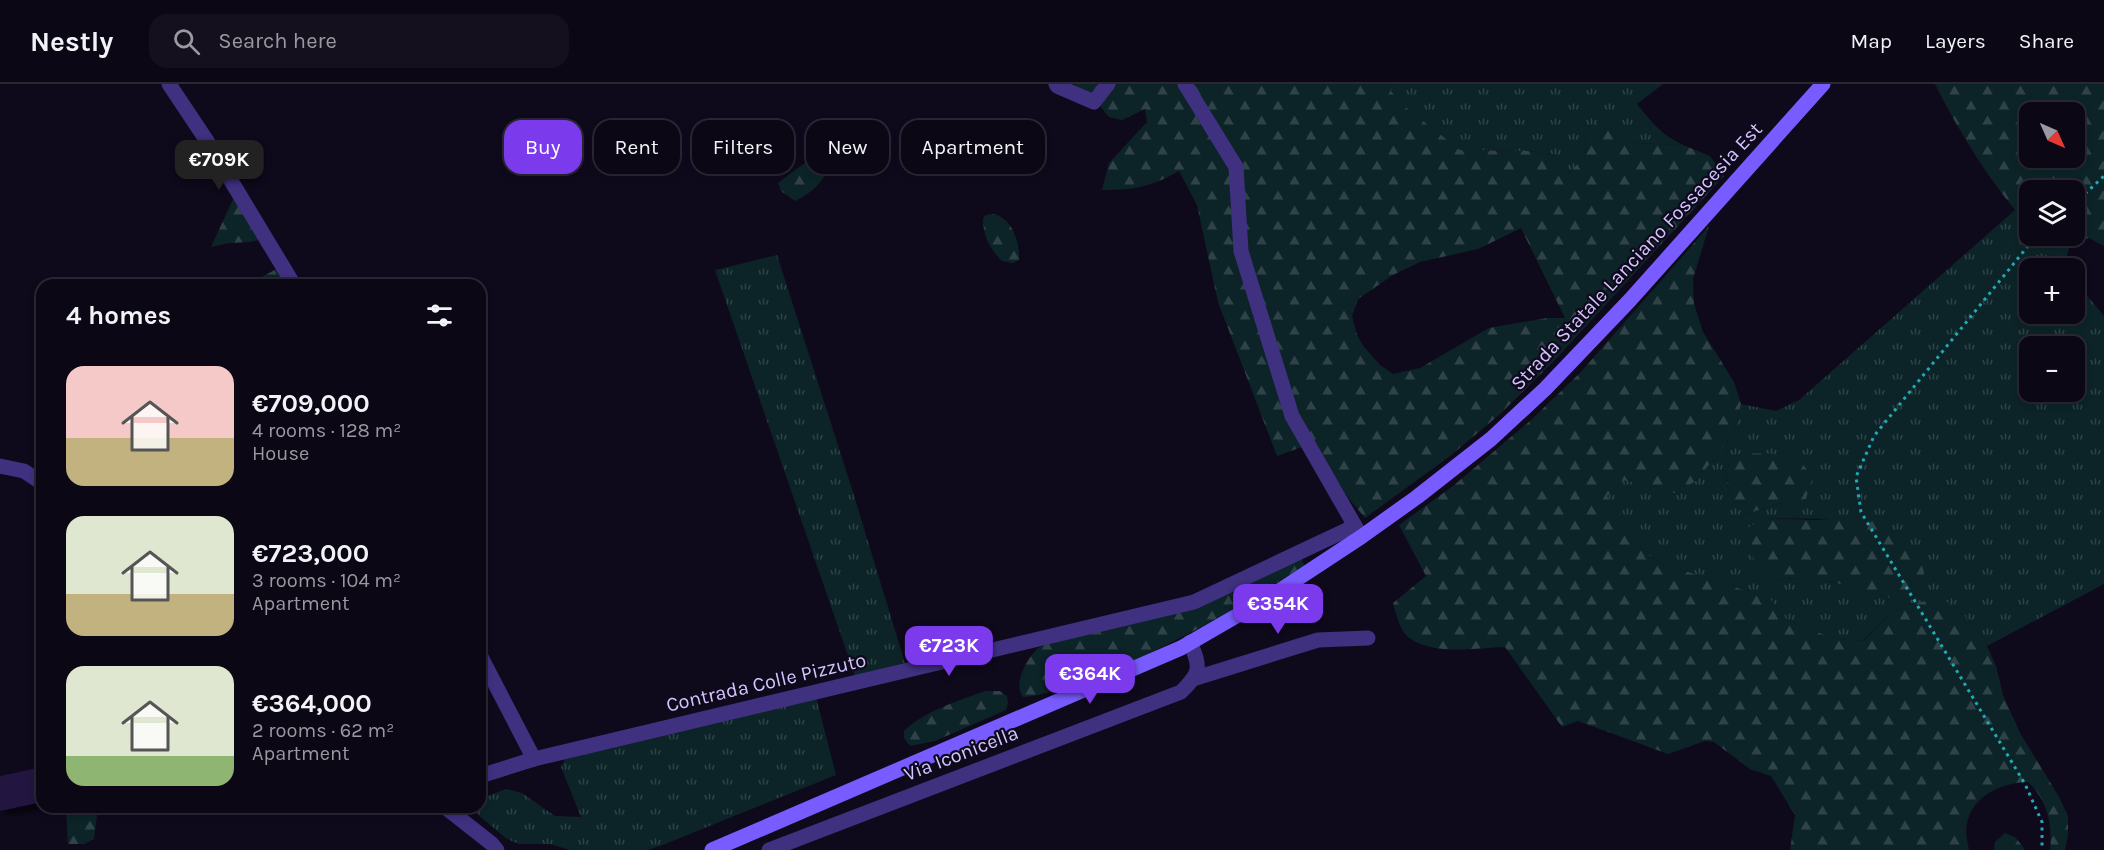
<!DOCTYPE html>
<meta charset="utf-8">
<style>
:root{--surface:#0b0715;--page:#14101e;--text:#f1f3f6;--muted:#9a99a0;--line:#2b2834;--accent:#7c3aed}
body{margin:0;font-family:Karla,sans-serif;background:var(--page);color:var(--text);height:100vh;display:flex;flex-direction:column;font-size:22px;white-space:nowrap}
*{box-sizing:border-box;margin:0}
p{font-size:20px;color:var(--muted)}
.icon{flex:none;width:33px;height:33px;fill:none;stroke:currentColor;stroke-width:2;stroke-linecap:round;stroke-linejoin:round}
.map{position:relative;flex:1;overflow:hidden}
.side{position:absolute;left:36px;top:195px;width:450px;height:534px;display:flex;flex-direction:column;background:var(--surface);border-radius:18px;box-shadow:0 3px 9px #0003,0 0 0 2px var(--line)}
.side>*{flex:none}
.top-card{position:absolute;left:504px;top:36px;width:570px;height:54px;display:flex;gap:12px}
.needle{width:39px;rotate:135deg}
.fabs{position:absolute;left:2019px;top:18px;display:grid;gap:12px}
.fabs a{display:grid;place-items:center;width:66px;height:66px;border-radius:12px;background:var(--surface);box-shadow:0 3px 9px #0003,0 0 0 2px var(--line);font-size:30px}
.price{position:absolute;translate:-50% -51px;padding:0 14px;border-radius:12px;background:var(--accent);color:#fff;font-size:20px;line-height:39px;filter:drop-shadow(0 2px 3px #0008)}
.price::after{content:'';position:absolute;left:50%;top:36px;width:18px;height:14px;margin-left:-9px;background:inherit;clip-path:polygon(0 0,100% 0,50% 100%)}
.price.on{background:#222;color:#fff}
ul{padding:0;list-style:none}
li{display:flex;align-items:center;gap:18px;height:150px;padding:0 30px}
li span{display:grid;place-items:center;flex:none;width:168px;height:120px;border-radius:18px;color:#555}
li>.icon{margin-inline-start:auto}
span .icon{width:72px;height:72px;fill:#fffc;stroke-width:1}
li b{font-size:26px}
h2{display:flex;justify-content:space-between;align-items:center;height:72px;padding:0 30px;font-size:26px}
.chip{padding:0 21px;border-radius:18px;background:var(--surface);box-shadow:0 3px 9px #0003,0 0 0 2px var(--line);font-size:21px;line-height:54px}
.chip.on{background:var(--accent);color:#fff}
header{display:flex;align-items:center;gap:36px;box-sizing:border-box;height:84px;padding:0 30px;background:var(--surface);border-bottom:2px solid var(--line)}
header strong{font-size:28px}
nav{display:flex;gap:33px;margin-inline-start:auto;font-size:21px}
.search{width:420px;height:54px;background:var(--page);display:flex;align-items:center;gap:15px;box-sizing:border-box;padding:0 21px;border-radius:18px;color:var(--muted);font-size:22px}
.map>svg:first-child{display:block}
</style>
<header>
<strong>Nestly</strong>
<div class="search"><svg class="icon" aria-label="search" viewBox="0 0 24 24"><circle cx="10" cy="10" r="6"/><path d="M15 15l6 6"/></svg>Search here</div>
<nav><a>Map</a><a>Layers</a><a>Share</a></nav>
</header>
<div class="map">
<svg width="2104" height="766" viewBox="0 0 2104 766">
<defs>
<pattern id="grass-tufts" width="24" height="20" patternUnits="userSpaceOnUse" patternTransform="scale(1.5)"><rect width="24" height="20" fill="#0c2427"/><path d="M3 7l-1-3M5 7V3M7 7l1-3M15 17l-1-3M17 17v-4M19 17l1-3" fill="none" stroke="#2e4247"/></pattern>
<pattern id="forest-firs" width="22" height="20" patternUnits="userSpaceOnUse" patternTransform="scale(1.5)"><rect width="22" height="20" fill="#0c2427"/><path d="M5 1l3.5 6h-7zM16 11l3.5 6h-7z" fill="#2e4247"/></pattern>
<filter id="shadow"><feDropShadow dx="5.5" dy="5.5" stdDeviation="3" flood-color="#0009"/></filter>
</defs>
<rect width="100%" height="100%" fill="#0f091c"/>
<!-- grass -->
<g fill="url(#grass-tufts)" fill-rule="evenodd">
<path d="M1394 0H1663L1637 20C1651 38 1662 51 1683 61L1630 59 1623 51 1586 48 1585 72 1569 89 1553 70 1528 67 1460 66 1403 21 1391 7Z"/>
<path d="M2015 126 2029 142 2030 152H2038L2051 166 2070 160 2066 176 2068 184H2030V230H2074L2075 197 2104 232V500L1987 562 1983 553 1956 522 1939 515 1907 520 1889 531 1862 557 1836 555 1788 537 1769 514 1663 480 1643 468 1634 448 1607 412 1623 396 1696 397 1734 348 1741 320 1776 327 1799 316ZM2030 262H2074V308H2030ZM1738 370 1773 371 1812 395 1806 415 1778 420 1746 430C1729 411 1728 410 1725 385ZM1765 434 1834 435 1887 442 1921 476 1891 514 1833 498 1801 494 1772 496Z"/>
<path d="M777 171 851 402 905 579 855 592 715 186Z"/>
<path d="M816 613 836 691 665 760 648 766H570L550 760H519L507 755 477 730 476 723H480V716L483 714 506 705 522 709 555 732 581 733 561 683 565 675Z"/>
</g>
<!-- forest -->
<g fill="url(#forest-firs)" fill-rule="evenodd">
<path d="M1074 0H1394L1391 7 1403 21 1460 66 1528 67 1553 70 1569 89 1585 72 1586 48 1596 39 1623 51 1630 59 1683 61 1710 72 1724 92 1553 278 1499 331 1450 372 1365 434 1350 416 1317 365 1302 363 1277 372 1218 218 1197 121 1179 87C1151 103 1134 106 1102 106L1109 79 1147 38 1145 25 1122 36 1109 33 1093 14ZM1521 144 1565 234H1547L1489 244 1420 284 1393 290 1380 281 1364 263 1357 251 1352 232 1358 215 1393 191 1420 178 1478 165Z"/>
<path d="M1935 0H2104V162L2089 154 2051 166 2038 152H2074V106H2030L2029 142C1992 101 1960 50 1935 0ZM2030 28H2074V74H2030Z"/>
<path d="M828 69C833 91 814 108 795 117L781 107 778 99C794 87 808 74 828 69Z"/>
<path d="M235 111 265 154 251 158 229 159 211 163Z"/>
<path d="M993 130C1012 133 1020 159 1019 176L1013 179 1002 177C989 164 983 152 983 134L986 131Z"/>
<path d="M1709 142 1693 195 1694 220 1703 248 1734 298 1741 320 1734 348 1720 367 1696 397 1675 409 1623 396 1607 412 1634 448 1643 468 1663 480 1769 514 1788 537 1836 555 1863 557 1889 531 1907 520 1939 515 1956 522 1983 553 1996 582 2003 611 2020 649 2058 711 2068 732V751L2065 766H2050C2053 741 2047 715 2028 698 1998 699 1968 714 1966 747 1966 753 1968 760 1969 766H1790L1795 731 1771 692 1750 685 1714 658 1705 657 1668 670 1578 637 1562 643 1505 563C1476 564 1432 572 1408 553 1400 546 1396 530 1393 519L1426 492 1399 441 1453 402 1531 336 1580 289Z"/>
<path d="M280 183 290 201H257L260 194Z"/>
<path d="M1738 370C1757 370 1790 366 1804 382 1807 385 1810 391 1812 395L1806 415 1778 420 1746 430C1729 420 1728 403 1725 385Z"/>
<path d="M1865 433 1887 442 1904 457 1921 476 1927 502 1903 513 1891 514 1833 498 1801 494 1772 496C1754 477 1747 471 1749 443L1765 434 1813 436Z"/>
<path d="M1296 474 1302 475 1304 482C1232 527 1161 570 1080 597 1061 604 1044 612 1023 613 1013 600 1026 576 1037 565 1041 562 1046 561 1050 558L1195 521Z"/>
<path d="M985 607H1000L1007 612 1008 619 1006 626 935 657 910 662 904 654V647C923 628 960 616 985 607Z"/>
<path d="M69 723H98L94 755 84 760H68L66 727Z"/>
<path d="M2005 749 2015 753 2024 764V766H1994L1995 758Z"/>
</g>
<!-- building -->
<path fill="#23143f" filter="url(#shadow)" d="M42 683V718L0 727V692Z"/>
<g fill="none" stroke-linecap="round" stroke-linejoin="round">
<!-- path -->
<g stroke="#21a9b6" stroke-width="3" stroke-dasharray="3 4.5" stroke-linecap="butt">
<path d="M2074 120 2104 92"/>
<path d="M2040 152 2028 162 1874 352 1856 393 1861 428 2025 700 2042 738V766"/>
</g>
<!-- street -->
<g stroke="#3f3080" stroke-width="15">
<path d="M169 0 207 57 294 201"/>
<path d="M1056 0 1057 2 1094 18 1108 0"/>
<path d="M1185 0 1236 83 1241 167 1292 332 1355 442"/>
<path d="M0 382 24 387 42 399"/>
<path d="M480 571 534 675"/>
<path d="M1196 594 1318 556 1368 554"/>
<path d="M480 692 534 675 1194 518 1355 442 1361 453"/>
<path d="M445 723 492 760 497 766"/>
<path d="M769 766 1181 608C1201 588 1201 584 1190 558"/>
</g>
<!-- secondary -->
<path stroke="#785cff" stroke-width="15" d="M712 766 1181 564 1276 509 1361 453 1417 413 1491 355 1545 305 1630 216 1823 0"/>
</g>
<g text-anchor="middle" stroke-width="4.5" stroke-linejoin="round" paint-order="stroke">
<!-- street labels -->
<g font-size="20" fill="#d4c5ff" stroke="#0f091c">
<text transform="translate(1636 172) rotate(-47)" y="7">Strada Statale Lanciano Fossacesia Est</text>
<text transform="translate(766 598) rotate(-13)" y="7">Contrada Colle Pizzuto</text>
<text transform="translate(961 669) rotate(-21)" y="7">Via Iconicella</text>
</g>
</g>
</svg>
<div class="fabs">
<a><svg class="needle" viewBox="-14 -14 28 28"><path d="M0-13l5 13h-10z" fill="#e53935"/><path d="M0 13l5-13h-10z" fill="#9a99a0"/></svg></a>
<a><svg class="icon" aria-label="layers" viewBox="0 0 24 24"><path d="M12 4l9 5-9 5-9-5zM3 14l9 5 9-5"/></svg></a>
<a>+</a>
<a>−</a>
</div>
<b class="price on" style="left:219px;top:107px">€709K</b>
<b class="price" style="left:1278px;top:551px">€354K</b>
<b class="price" style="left:949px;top:593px">€723K</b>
<b class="price" style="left:1090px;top:621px">€364K</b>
<div class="top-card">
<a class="chip on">Buy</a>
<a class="chip">Rent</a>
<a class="chip">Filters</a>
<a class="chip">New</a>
<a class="chip">Apartment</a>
</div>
<section class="side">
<h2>4 homes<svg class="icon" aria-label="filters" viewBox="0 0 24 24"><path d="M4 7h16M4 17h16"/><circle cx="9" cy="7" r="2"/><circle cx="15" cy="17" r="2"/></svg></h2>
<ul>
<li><span style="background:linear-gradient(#f6c9c9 60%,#c2b280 0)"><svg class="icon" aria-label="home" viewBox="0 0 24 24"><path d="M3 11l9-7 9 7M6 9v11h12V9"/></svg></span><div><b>€709,000</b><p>4 rooms · 128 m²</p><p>House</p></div></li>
<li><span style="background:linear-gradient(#dfe7d0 65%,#c2b280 0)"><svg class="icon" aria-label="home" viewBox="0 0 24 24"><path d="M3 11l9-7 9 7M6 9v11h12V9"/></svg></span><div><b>€723,000</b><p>3 rooms · 104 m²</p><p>Apartment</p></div></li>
<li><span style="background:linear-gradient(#dfe7d0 75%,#8fb573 0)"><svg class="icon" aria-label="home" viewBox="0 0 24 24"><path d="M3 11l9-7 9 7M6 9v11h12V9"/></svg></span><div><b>€364,000</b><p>2 rooms · 62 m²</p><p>Apartment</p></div></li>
</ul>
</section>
</div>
